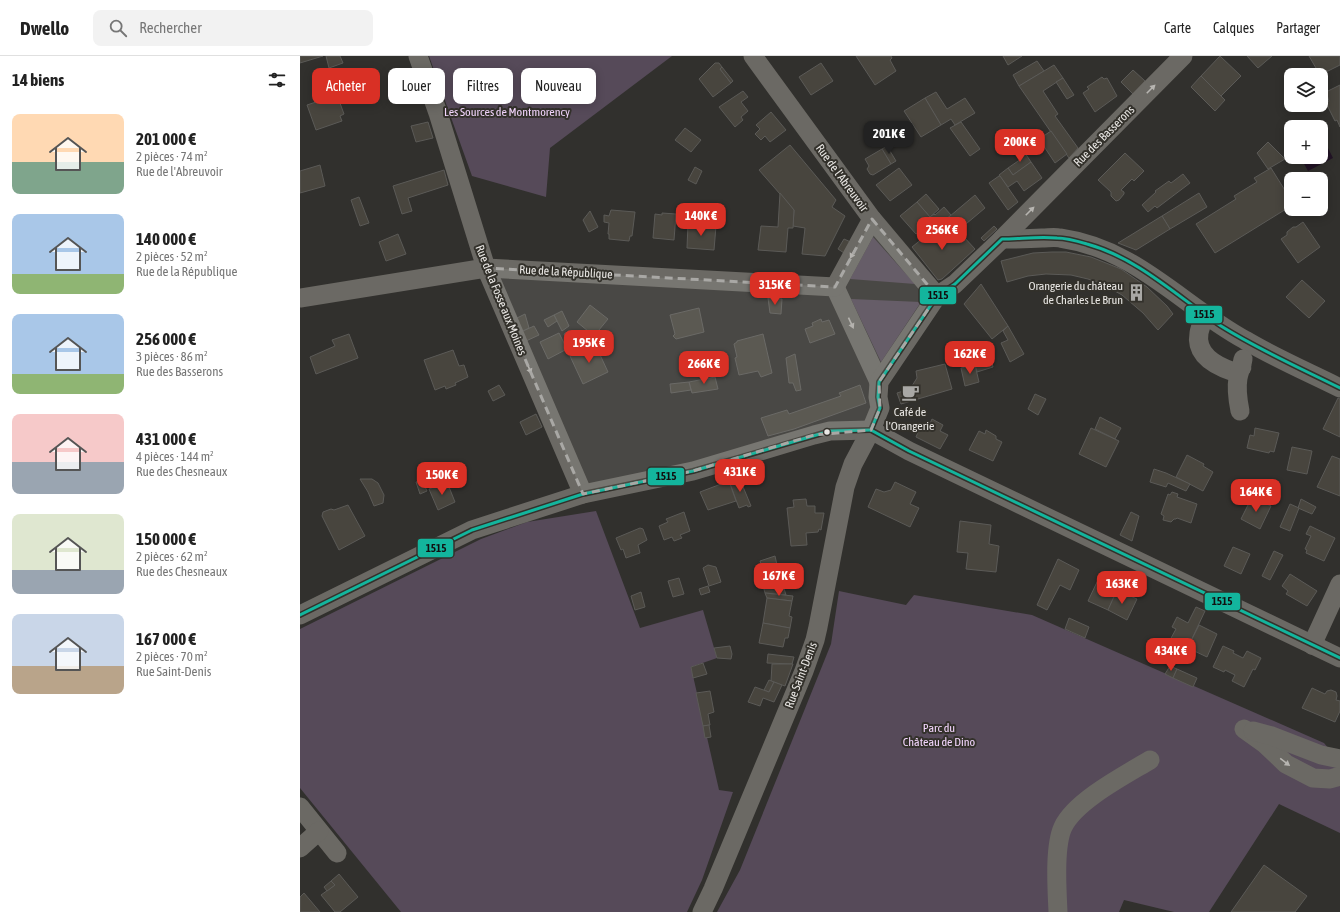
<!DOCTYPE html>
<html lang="fr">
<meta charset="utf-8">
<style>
:root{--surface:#fff;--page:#f2f2f2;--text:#222;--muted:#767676;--line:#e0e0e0;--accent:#d93025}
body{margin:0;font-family:"Asap Condensed",sans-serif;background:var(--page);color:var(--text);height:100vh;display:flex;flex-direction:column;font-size:15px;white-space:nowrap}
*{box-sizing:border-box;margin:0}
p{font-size:13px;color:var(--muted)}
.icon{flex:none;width:22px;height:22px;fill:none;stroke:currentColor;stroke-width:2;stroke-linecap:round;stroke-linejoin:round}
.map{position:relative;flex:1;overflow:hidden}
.sheet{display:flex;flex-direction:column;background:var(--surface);width:300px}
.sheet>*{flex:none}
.top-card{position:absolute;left:12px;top:12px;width:380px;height:36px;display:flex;gap:8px}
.controls{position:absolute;left:984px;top:12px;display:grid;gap:8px}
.controls a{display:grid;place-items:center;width:44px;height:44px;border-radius:8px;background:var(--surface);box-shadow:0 2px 10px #0003;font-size:20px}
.price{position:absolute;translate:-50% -34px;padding:0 9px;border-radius:8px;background:var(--accent);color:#fff;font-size:13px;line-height:26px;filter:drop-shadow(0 1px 2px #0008)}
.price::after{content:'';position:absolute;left:50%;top:24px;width:12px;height:9px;margin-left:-6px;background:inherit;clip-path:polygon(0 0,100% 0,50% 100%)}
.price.current{background:#222;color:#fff}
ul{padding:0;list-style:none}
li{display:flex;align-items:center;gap:12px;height:100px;padding:0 12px}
li span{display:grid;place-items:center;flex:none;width:112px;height:80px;border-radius:8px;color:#555}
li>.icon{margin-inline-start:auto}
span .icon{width:48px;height:48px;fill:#fffc;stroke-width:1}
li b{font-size:17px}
h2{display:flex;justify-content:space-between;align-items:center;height:48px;padding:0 12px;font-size:17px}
.tag{padding:0 14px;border-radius:8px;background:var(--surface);box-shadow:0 2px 10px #0003;font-size:14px;line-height:36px}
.tag.current{background:var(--accent);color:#fff}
header{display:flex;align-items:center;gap:24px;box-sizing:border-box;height:56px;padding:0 20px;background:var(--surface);border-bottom:1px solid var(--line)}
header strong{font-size:19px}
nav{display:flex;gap:22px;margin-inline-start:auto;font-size:14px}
.search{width:280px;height:36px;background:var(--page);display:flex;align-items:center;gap:10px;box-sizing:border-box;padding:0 14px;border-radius:8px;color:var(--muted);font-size:15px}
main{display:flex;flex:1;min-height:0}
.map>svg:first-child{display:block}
</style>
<header>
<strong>Dwello</strong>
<div class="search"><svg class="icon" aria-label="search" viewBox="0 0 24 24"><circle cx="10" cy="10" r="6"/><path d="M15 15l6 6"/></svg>Rechercher</div>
<nav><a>Carte</a><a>Calques</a><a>Partager</a></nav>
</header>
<main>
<section class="sheet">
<h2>14 biens<svg class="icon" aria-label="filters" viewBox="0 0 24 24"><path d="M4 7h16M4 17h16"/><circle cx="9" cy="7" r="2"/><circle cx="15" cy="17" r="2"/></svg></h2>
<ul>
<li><span style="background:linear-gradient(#ffd9b3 60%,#7fa58c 0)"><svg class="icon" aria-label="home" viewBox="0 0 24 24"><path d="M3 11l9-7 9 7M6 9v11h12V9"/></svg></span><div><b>201 000 €</b><p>2 pièces · 74 m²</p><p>Rue de l'Abreuvoir</p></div></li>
<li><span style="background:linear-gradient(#a9c7e8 75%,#8fb573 0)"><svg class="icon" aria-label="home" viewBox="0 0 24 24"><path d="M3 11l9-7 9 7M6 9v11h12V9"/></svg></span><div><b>140 000 €</b><p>2 pièces · 52 m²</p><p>Rue de la République</p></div></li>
<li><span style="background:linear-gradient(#a9c7e8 75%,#8fb573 0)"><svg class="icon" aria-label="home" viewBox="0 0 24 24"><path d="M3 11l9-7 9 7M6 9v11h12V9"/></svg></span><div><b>256 000 €</b><p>3 pièces · 86 m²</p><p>Rue des Basserons</p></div></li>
<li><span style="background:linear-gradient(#f6c9c9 60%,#9aa5b1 0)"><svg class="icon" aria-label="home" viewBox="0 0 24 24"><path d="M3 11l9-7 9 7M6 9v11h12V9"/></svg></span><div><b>431 000 €</b><p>4 pièces · 144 m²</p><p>Rue des Chesneaux</p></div></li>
<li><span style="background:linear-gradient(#dfe7d0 70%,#9aa5b1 0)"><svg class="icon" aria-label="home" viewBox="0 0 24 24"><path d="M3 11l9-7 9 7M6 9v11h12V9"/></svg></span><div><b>150 000 €</b><p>2 pièces · 62 m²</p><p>Rue des Chesneaux</p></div></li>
<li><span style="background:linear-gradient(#c9d6e8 65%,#b9a48a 0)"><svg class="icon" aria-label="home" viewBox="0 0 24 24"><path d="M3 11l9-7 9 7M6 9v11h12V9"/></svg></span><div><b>167 000 €</b><p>2 pièces · 70 m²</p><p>Rue Saint-Denis</p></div></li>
</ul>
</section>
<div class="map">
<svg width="1040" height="856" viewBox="0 0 1040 856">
<rect width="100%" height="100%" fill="#31302d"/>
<!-- green -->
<g fill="#564a59">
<path d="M129 0H372L250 92 246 141 172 120Z"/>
<path d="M573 181 615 228 550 223Z"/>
<path d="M551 243 621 246 581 306Z"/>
<path d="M296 455 340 572 403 554 417 602 391 611 419 734 433 736 402 824 387 856H101L0 732V573L181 483 227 466Z"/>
<path d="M539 535 606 549 614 539 732 559 1024 687 1040 706V777L979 748 909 856H874L824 844 819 856H417L440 814 531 588Z"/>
</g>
<!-- water -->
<path fill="#221326" d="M1028 92 1033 102 1008 115 1003 106 1012 101H1021V96Z"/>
<!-- building -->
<g fill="#48453e" stroke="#5b5a57">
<path d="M0 0H23L0 7Z"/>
<path d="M26 0H40L43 7 29 12Z"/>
<path d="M556 0H591L592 2 590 4 596 15 575 29Z"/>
<path d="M703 0H722L708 9Z"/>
<path d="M920 0 941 20 921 40 901 20Z"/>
<path d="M947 0H972L958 12Z"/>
<path d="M1009 0H1040V9L1020 19Z"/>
<path d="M737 5 744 15 719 30 713 19Z"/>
<path d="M415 7H419L422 11 420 13 431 27 413 41 399 23Z"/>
<path d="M521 7 533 25 511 39 499 21Z"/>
<path d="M754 9 763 22 743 35 758 58 755 60 778 92 769 102 719 30Z"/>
<path d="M422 11 433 25 431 27 420 13Z"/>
<path d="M833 14 845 25 833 38 821 26Z"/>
<path d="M901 20 925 44 915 55 891 31Z"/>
<path d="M802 21 804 23 807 22 817 40 795 56 783 37 789 33 787 31Z"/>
<path d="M763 22 774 39 767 43 756 26Z"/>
<path d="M1040 29V71L1037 64 1035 65 1026 47 1029 45 1026 36Z"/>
<path d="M443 35 448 41 441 46 448 55 441 61 443 64 435 71 419 51Z"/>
<path d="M636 36 647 53 665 42 675 57 655 69 651 63 641 69 625 42Z"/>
<path d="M37 39 44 58 40 60 42 65 16 74 7 49Z"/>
<path d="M625 42 641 69 621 81 604 55Z"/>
<path d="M471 56 486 74 470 86 465 80 461 84 455 78 460 73 456 69Z"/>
<path d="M128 66 133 82 116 86 111 70Z"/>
<path d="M661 66 680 93 670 100 650 72Z"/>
<path d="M385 72 401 84 391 96 375 84Z"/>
<path d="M751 75 767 98 755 107 739 83Z"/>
<path d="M968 86 985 103 968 113 957 97Z"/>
<path d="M490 89 536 144 532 151 545 160 525 200 502 198 505 172 493 170 494 154 459 114Z"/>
<path d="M587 90 596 105 591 108 582 93Z"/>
<path d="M582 93 591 108 573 119 570 118 567 113 569 110 565 103Z"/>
<path d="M723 94 731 106 713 119 708 112 721 103 717 98Z"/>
<path d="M825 97 844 115 834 125 832 123 821 134 824 136V138L819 144 816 145 811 140V136L798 124Z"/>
<path d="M731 106 742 122 724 135 717 125 708 131 699 119 708 112 713 119Z"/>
<path d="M20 109 25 130 0 137V115Z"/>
<path d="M395 111 402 115 396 128 388 124Z"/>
<path d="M599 112 612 129 590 145 576 129Z"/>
<path d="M971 112 991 144V150L915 197 896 168 936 143 934 140 957 126 954 122Z"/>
<path d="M144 114 148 129 108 142 112 155 102 158 93 130Z"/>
<path d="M883 118 890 127 857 152 855 150 848 156 842 149 856 136 855 135 869 125 871 127Z"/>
<path d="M699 120H700L718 146 708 154 689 127Z"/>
<path d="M480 137 494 154 493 172H488L486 196 458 194 461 170 478 171Z"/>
<path d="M899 137 907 151 870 173 862 160Z"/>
<path d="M626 138 639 153 630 161 617 146Z"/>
<path d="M675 139 685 152 654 178 643 166Z"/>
<path d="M59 141 69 167 60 170 51 144Z"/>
<path d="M617 146 630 161 634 158 635 159 644 151 651 159 641 167 637 162 616 178 600 160Z"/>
<path d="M311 154 335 156 332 180H330L329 185 309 183V178H308L309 167 304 166V159L309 160Z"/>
<path d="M290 155 298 171 289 176 283 164Z"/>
<path d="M362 157 376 158 374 184 353 182 355 158 362 159Z"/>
<path d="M862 160 870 173 836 194 818 187Z"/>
<path d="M643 166 651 174 649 178 656 186 663 180 675 193 642 223 638 224 612 191Z"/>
<path d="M1003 166 1020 191 998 207 981 183 987 179V176L993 171H996Z"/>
<path d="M388 168 416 170 414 194 387 192Z"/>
<path d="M694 170 697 173 684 185 681 182Z"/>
<path d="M98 178 106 198 86 205 79 186Z"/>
<path d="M544 183 553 187 547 199 538 193Z"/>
<path d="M752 196H766L791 201 821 213 847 231 867 250 873 258 858 274 843 257 822 239 804 229 788 223 771 219 746 218 728 220 707 226 701 205 733 197Z"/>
<path d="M1002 224 1025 245 1009 262 986 241Z"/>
<path d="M681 228 708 270 692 283 664 248Z"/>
<path d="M468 242 482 243 481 258 470 257Z"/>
<path d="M290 249 308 263 294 280 277 266Z"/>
<path d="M399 252 404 276 376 283 373 280 375 278 370 259Z"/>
<path d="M262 255 269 270 262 275 254 259Z"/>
<path d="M225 258 229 272 221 276 217 262Z"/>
<path d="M254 259 257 265 248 271 244 264Z"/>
<path d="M521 263 522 266 529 264 535 278 510 287 505 273 513 270 512 267Z"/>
<path d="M234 270 239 279 226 285 221 276Z"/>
<path d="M708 270 724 298 710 306 701 287 708 284 703 275Z"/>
<path d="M269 275 273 282 275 281 282 294 274 298 264 278Z"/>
<path d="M259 277 267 293 248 303 240 286Z"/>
<path d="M49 278 58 302 16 318 10 301 35 290 32 284Z"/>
<path d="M463 278 472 317 461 321 458 315 439 319 435 302 437 301 434 288 437 286V285Z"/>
<path d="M292 284 295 288 283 294 280 289Z"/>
<path d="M295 288 308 316 283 328 270 300Z"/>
<path d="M688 293 693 311 677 316 672 298Z"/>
<path d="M153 294 159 310 164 309 168 321 155 327 156 329 146 333 145 330 135 334 124 304Z"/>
<path d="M495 298 501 334 496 335 493 327H489L486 302Z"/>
<path d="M645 308 652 333 601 348 597 337 610 333 617 322 616 315Z"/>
<path d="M675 309 679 326 665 330 661 312Z"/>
<path d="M415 321 418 333 392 337 389 326Z"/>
<path d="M389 326 391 334 371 337 370 328Z"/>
<path d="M199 329 205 339 193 345 188 335Z"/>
<path d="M560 329 566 347 494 373 468 380 461 362 487 354 489 358 541 340 539 337Z"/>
<path d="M735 338 746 343 738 359 728 353Z"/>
<path d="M1038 342 1040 343V381L1023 373Z"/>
<path d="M236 358 242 371 226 379 220 366Z"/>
<path d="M800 361 821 372 815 383 795 373Z"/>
<path d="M632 363 643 369 640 375 648 379 640 393 616 381 621 369 628 372Z"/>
<path d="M791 372 819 385 806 411 779 398Z"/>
<path d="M955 372 979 377 974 396 970 395 969 397 947 392 950 379 954 380Z"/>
<path d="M686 374 696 380V383L702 386 693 405 669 394 679 375 685 378Z"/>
<path d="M992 391 1012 395 1007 418 987 414Z"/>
<path d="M887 399 904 408 903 410 913 416 903 435 876 421Z"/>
<path d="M1032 400 1040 403V440L1017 431Z"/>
<path d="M854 413 866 417 890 428 886 435 868 427 866 431 850 426Z"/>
<path d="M439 421 451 450 448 451 447 449 439 452 429 425Z"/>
<path d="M60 423H72L78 427 84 439 83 447 74 450 68 436Z"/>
<path d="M122 424 127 435 120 438 116 426Z"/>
<path d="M429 425 436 445 408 454 400 436Z"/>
<path d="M147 426 155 446 138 454 129 433Z"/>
<path d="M595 426 616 436 610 448 619 452 610 471 568 451 576 433 584 436 591 434Z"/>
<path d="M872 436 878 438 877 441 897 448 891 467 877 462 876 463H874L871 466 863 464 864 460 861 458 868 438 870 439Z"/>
<path d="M952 441 971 450 960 473 941 463Z"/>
<path d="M506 443 507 450H515V457H524L521 474 519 473 518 476 506 477 507 489 491 490 487 452 494 451 493 444Z"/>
<path d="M1001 443 1016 451 1012 458 998 452Z"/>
<path d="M990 448 999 452 990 475 980 471Z"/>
<path d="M48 449 65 480 39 494 22 460 23 456 31 453 34 454Z"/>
<path d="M384 456 390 475 380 479 382 482 374 485 372 481 364 484 359 470 368 466 366 463Z"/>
<path d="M831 456 839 460 832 485 820 479Z"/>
<path d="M660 465 691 469 689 488 699 490 696 516 666 513 668 497 657 496Z"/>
<path d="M1010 470 1035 482 1024 505 1006 497 1007 494 1005 493 1011 480 1006 478Z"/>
<path d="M340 472 343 473 347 484 338 489 340 497 326 502 323 493 321 494 316 482Z"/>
<path d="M933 491 950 498 941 518 924 510Z"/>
<path d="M974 495 983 499 970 524 962 520Z"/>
<path d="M475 500 477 509 463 514 460 505Z"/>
<path d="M758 503 779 514 770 534 760 529 747 554 737 549Z"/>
<path d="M408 509 416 511 421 526 409 530 403 512Z"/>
<path d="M477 509 486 539 465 537 459 515Z"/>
<path d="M990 518 1017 535 1007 550 986 538 988 535 982 530Z"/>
<path d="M379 522 384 538 373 541 368 525Z"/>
<path d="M798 524 817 534 808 554 788 545Z"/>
<path d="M408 530 410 536 401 539 399 533Z"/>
<path d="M817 534 837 543 827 564 808 554Z"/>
<path d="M341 536 345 551 335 554 331 540Z"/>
<path d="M465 537 493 540 492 545 467 542Z"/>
<path d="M467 542 492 545 489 560 492 561 490 572 463 567Z"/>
<path d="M896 551 905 555 890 587 886 584 883 590 870 584 876 573 872 571 877 561 888 567Z"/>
<path d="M769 562 789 571 785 582 765 573Z"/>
<path d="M463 567 490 572 488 582H485L483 591 459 587Z"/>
<path d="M899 569 917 578 907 601 890 593 893 588 890 587Z"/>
<path d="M430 590 432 598 431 603 417 602 414 592Z"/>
<path d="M923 590 934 595 933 597 943 602 947 595 961 602 955 614 953 613 944 631 932 625 935 619 925 614 924 616 913 611Z"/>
<path d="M468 598 494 601 492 608 467 607Z"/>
<path d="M403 607 407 618 393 622 391 611Z"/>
<path d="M472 608H493L485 630 471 625Z"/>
<path d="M870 610 877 613 873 622 865 618Z"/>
<path d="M877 613 897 622 893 631 873 622Z"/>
<path d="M469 624 474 626 469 636 464 634Z"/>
<path d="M474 626 482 629 474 646 463 642 460 650 448 646 455 631 469 636Z"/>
<path d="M1012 632 1025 638 1027 635 1031 634 1036 636 1037 640 1036 644 1040 645V655L1035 666 1002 652Z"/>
<path d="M410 635 414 656 408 658 410 669 403 670 396 637Z"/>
<path d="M409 669 411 681 405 682 403 670Z"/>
<path d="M964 809 1007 840 995 856H931Z"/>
<path d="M39 818 58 841 40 856H35L21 839 35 829 31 825Z"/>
<path d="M31 825 35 829 27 835 24 831Z"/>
<path d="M4 837 20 856H0V841Z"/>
</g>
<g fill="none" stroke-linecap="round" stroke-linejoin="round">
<!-- minor -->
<g stroke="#6b6964" stroke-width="19">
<path d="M118 0 138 57 186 212 283 438"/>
<path d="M453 0 572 163 637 240"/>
<path d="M702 183C715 183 728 183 742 182 748 182 754 181 760 182 837 193 881 249 945 284 975 302 1008 316 1040 332"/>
<path d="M535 231 579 326"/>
<path d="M535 231 572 163"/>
<path d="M0 242 186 212 535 231"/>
<path d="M905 259C903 265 900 271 899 277 895 299 916 310 934 316L942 311"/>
<path d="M940 355C938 345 936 333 938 322 939 316 942 310 943 303"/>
<path d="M571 374 609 395 1040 602"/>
<path d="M0 559 172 474 283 438 393 415 514 379 530 375 571 374"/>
<path d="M1012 589 1040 528"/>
<path d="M944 673 965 688 986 708 1013 722 1030 723 1040 720"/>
<path d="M953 675 972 680 1021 699 1040 703"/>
<path d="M0 751 37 797"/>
<path d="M0 792 19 775"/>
<path d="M402 856 413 833 504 615 515 584 518 571 545 431 553 408 571 374 580 352 578 341 579 326 637 240 655 228 702 183 883 0"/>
<path d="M758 856C757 834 754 790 763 771 775 745 825 719 850 704"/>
</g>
<defs>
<g id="bus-1">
<path d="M571 374 580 352 578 341 579 326 637 240 655 228 702 183C720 183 739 180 757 182 766 182 777 185 787 188 838 202 878 241 921 270 959 294 1000 312 1040 332"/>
<path d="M571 374 609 395 1040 602"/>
<path d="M0 559 172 474 283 438 393 415 530 375 571 374"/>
</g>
</defs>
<!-- bus-1 casing -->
<use href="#bus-1" stroke="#33312b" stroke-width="6"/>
<!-- bus-1 -->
<use href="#bus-1" stroke="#13b59d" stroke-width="3"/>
</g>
<!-- one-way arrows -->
<defs><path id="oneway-solid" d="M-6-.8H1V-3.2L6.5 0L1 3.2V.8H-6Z"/></defs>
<g fill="#b7b5b1">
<use href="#oneway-solid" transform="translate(851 33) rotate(-45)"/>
<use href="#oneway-solid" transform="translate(730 155) rotate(-45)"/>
<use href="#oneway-solid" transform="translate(553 197) rotate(119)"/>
<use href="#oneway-solid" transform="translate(551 267) rotate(65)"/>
<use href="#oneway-solid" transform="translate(229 312) rotate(67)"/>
<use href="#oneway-solid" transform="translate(985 706) rotate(37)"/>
</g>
<!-- marked area -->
<path fill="#a9a8a5" fill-opacity="0.2" stroke="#a9a8a5" stroke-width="3" stroke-dasharray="8 5" stroke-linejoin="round" d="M572 163 637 240 579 326 580 352 571 374 514 379 393 415 283 438 186 212 535 231Z"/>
<!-- icons -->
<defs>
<symbol id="building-bare" viewBox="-9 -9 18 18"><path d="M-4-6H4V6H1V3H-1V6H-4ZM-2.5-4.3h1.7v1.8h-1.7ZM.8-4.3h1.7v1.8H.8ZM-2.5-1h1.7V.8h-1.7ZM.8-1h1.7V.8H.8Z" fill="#a9a8a5" stroke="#33312b" stroke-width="2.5" paint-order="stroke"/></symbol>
<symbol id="cafe-bare" viewBox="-9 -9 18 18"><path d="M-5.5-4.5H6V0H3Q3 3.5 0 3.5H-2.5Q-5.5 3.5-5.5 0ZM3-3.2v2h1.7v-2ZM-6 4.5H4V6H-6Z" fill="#a9a8a5" stroke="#33312b" stroke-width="2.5" paint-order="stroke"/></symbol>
</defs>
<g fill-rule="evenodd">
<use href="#building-bare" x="824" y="224" width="25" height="25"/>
<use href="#cafe-bare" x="598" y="324" width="25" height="25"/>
</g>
<!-- markers -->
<circle fill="#eae8e5" stroke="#33312b" stroke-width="1.5" cx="527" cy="376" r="3.5"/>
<g text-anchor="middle" stroke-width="4" stroke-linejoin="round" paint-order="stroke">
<!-- park labels -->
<g font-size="12" fill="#f5d7ff" stroke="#33312b">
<text x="207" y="60">Les Sources de Montmorency</text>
<text x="639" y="676">Parc du<tspan x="639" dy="14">Château de Dino</tspan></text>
</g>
<!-- street labels -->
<g font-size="12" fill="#eae8e5" stroke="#33312b">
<text transform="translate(804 80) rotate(-45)" y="4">Rue des Basserons</text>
<text transform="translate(542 122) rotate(54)" y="4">Rue de l'Abreuvoir</text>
<text transform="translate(266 216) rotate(3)" y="4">Rue de la République</text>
<text transform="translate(201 244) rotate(68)" y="4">Rue de la Fosse aux Moines</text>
<text transform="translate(501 619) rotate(-69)" y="4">Rue Saint-Denis</text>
</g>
<!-- poi labels -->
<g font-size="12" fill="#eae8e5" stroke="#33312b" text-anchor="end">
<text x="823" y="234">Orangerie du château<tspan x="823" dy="14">de Charles Le Brun</tspan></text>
<text x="610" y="360" text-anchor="middle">Café de<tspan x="610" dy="14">l'Orangerie</tspan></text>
</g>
</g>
<g stroke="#33312b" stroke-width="1.5">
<rect x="619" y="230" width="38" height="19" rx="4" fill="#13b59d"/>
<rect x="885" y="249" width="38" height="19" rx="4" fill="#13b59d"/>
<rect x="347" y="411" width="38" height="19" rx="4" fill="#13b59d"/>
<rect x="117" y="482" width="37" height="20" rx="4" fill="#13b59d"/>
<rect x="904" y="536" width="37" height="19" rx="4" fill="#13b59d"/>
</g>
<g font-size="11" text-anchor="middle" font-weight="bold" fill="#111">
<text x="638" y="243">1515</text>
<text x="904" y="262">1515</text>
<text x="366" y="424">1515</text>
<text x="136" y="496">1515</text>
<text x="922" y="549">1515</text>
</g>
</svg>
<div class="controls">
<a><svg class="icon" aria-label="layers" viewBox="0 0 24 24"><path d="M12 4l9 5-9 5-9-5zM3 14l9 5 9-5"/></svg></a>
<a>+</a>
<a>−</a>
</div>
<b class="price current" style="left:589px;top:99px">201K €</b>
<b class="price" style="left:720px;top:107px">200K €</b>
<b class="price" style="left:401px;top:181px">140K €</b>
<b class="price" style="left:642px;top:195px">256K €</b>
<b class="price" style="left:475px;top:250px">315K €</b>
<b class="price" style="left:289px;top:308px">195K €</b>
<b class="price" style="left:670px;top:319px">162K €</b>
<b class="price" style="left:404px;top:329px">266K €</b>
<b class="price" style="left:440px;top:437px">431K €</b>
<b class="price" style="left:142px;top:440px">150K €</b>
<b class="price" style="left:956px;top:457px">164K €</b>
<b class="price" style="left:479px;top:541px">167K €</b>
<b class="price" style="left:822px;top:549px">163K €</b>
<b class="price" style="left:871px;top:616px">434K €</b>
<div class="top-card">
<a class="tag current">Acheter</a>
<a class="tag">Louer</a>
<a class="tag">Filtres</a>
<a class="tag">Nouveau</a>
</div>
</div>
</main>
